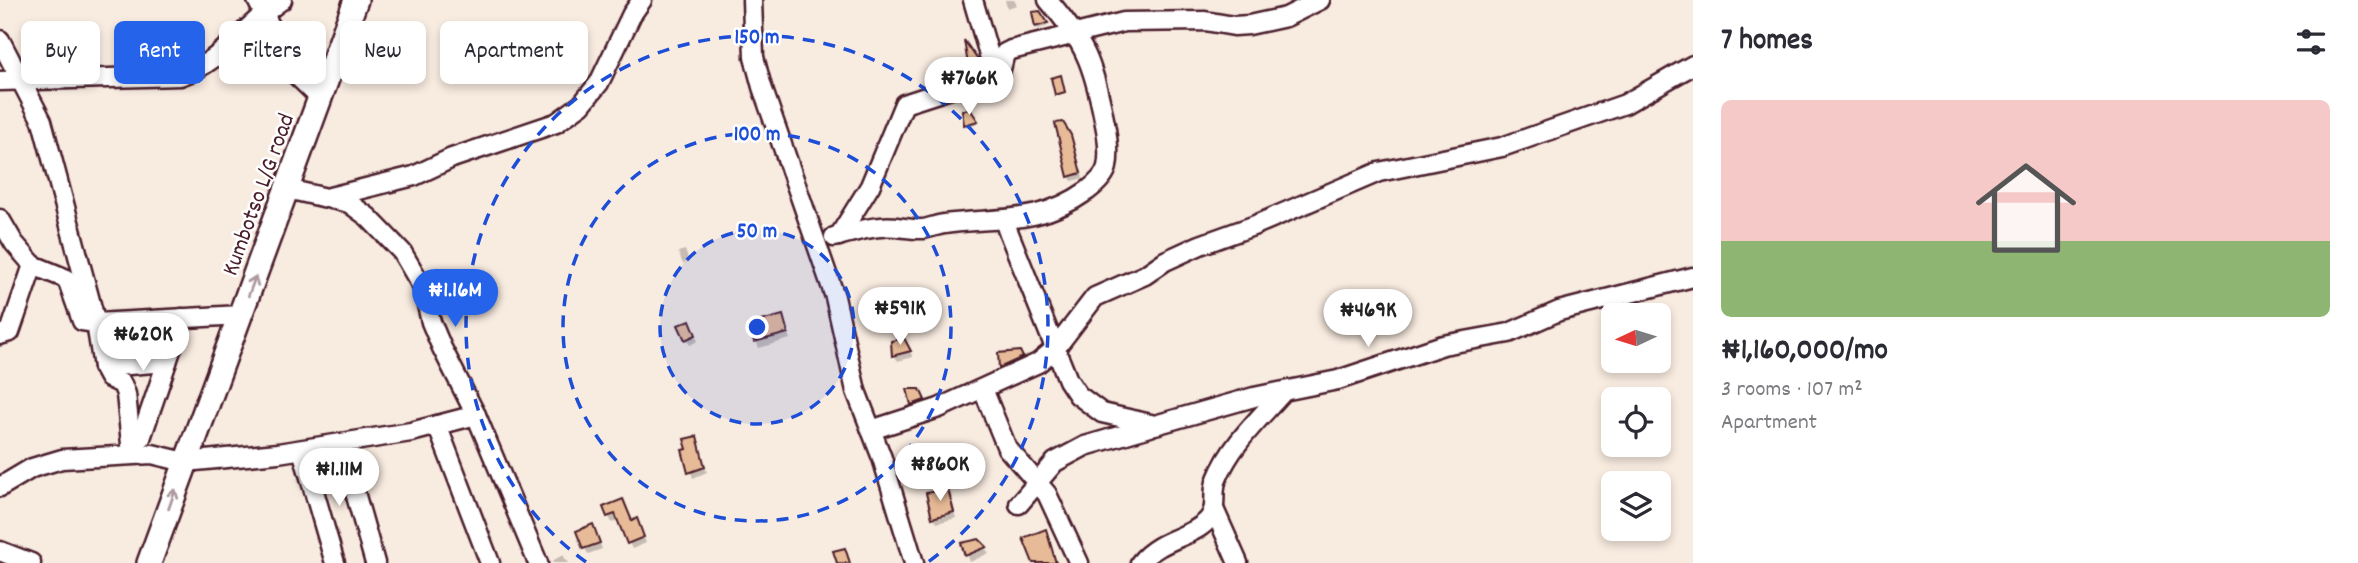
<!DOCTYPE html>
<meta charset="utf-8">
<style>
:root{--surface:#fff;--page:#f7f7f7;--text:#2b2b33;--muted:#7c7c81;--line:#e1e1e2;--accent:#2563eb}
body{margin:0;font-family:Dekko,sans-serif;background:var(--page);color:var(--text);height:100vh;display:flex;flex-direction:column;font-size:26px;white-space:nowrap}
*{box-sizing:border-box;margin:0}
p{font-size:23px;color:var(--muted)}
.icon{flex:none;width:38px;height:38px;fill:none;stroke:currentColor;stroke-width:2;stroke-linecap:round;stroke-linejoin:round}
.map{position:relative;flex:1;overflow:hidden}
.sheet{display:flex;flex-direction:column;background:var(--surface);width:665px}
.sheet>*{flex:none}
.guide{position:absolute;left:21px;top:21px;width:665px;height:63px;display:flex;gap:14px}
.needle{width:46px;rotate:266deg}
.buttons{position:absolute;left:1601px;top:303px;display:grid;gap:14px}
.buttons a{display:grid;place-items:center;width:70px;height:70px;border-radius:10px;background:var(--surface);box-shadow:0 4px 10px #0003;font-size:35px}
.price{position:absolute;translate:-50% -60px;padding:0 16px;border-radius:24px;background:#fff;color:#222;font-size:23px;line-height:46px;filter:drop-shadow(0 2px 4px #0008)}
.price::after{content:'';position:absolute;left:50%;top:42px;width:21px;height:16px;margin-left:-10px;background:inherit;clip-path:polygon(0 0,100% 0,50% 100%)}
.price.selected{background:var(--accent);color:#fff}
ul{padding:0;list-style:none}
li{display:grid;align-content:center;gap:14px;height:371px;padding:0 28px}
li+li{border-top:2px solid var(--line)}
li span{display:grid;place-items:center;height:217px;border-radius:10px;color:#555}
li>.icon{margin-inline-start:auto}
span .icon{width:126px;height:126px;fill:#fffc;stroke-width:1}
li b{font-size:30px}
h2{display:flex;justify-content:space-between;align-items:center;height:84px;padding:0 28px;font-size:30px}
.tag{padding:0 24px;border-radius:10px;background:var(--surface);box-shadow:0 4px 10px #0003;font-size:24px;line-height:63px}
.tag.selected{background:var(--accent);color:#fff}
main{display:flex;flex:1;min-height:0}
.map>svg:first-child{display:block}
</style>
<main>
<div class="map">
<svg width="1693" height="563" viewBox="0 0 1693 563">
<rect width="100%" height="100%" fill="#f8ebe0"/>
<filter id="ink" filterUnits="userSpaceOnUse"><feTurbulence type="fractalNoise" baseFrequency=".0143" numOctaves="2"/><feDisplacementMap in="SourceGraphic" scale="14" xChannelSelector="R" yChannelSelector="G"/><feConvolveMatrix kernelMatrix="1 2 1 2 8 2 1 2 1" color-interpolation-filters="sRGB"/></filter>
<g filter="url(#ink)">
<!-- shadow -->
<g fill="#0003">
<path d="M1005 0H1014L1017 5 1007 8Z"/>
<path d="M1039 13 1048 26 1038 29 1036 26Z"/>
<path d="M967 48 978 64 981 70 972 73Z"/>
<path d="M969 111 978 124 967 127 966 124Z"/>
<path d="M1062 124 1074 142 1083 178 1072 181 1069 176Z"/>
<path d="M685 250 689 262 683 264 678 252Z"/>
<path d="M782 317 790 339 759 348 756 341Z"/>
<path d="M693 328 698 341 690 345 686 339Z"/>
<path d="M903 340 913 357 898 361 894 355Z"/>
<path d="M1019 353 1025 364 1004 373 1000 354Z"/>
<path d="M910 391 923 398 927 407 917 410Z"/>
<path d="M696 438 707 472 693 478 684 451 689 450Z"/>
<path d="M947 491 956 518 937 523 934 517Z"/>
<path d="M605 508 640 527 646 543 632 549 619 520 612 523Z"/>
<path d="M1045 531 1050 541 1057 563H1035Z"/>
<path d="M596 533 602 549 588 554 585 548Z"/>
<path d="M979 541 989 553 970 562 964 544Z"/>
<path d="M563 555 568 563H553L552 561Z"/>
</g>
<!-- building -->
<g fill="#e7bb97" stroke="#4a1f2b" stroke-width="2">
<path d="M1040 11 1048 23 1035 27 1032 12Z"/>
<path d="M964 40 980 63 981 67 969 71Z"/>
<path d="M1061 75 1065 92 1055 95 1051 78Z"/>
<path d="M970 109 978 121 964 125 962 110Z"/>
<path d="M1063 122 1071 135 1081 173 1068 177 1055 123Z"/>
<path d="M783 315 788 333 754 342 749 324Z"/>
<path d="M690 320 696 335 685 340 678 325Z"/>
<path d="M904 338 911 351 892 356 891 341Z"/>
<path d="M1020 351 1023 357 999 368 998 353Z"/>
<path d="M907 389H920L925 400 911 405Z"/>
<path d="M697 436 705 467 688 473 682 450 687 449 684 439Z"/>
<path d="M948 489 954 512 932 518 926 493Z"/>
<path d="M623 499 632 521 637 518 644 537 627 544 615 514 607 517 603 507Z"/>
<path d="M593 524 600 543 583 549 576 531Z"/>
<path d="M1046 529 1056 563H1033L1023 538Z"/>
<path d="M979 539 987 547 965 556 961 543Z"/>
<path d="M845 548 850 563H837L833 551Z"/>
</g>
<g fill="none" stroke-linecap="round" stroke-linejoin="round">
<defs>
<g id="minor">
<path d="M257 0 294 73 320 98"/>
<path d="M752 0 754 57 762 87 835 297 856 391 882 458 914 563"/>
<path d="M973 0 995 75"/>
<path d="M0 40 42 121 96 323 103 367 109 378 122 384 126 394 132 454"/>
<path d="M0 81 180 76C222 62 246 24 282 0"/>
<path d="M287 189 349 203 368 217 402 252 423 288 431 322 442 348 476 415 538 563"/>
<path d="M330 197 414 176 452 158 556 123 581 105 599 83 632 14 642 0"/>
<path d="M0 219 14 243 33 265"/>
<path d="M1004 221 1068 380 1078 395 1102 413 1155 425 1254 397 1338 380 1443 345 1509 333 1559 311 1693 277"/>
<path d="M839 236 870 186 904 104 1000 73 1005 53 1011 50 1124 22 1205 21 1234 26 1249 25 1286 17 1320 0"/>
<path d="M834 237C849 233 865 228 881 227 895 225 909 230 923 229 930 228 937 225 944 224 998 217 1039 225 1087 191 1095 185 1105 176 1107 167 1110 152 1107 133 1104 119 1093 63 1085 43 1048 0"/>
<path d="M0 335 10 332 33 265 67 279 82 321 96 323 241 315"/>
<path d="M103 367 167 362"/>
<path d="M983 389 1007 448 1047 494 1079 563"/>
<path d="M437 425 490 563"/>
<path d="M871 430 939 408 1038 363 1055 349 1095 297 1145 275 1165 261 1200 245 1253 226 1379 172 1502 147 1625 104 1693 65"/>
<path d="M341 443 375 563"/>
<path d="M132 446 141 438 182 318"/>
<path d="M302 450 335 563"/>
<path d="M0 487 32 468 62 459 152 454 185 462 278 453 411 432 476 415"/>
<path d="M1019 504 1055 462 1085 446 1150 427"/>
<path d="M1214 509 1238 563"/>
<path d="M0 551 31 563"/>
<path d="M1140 563C1160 538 1192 538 1208 520 1219 507 1211 493 1217 479 1230 446 1258 420 1282 393"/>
</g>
<path id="major" d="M149 563 356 0"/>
</defs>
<!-- minor casing -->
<use href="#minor" stroke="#4a1f2b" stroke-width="23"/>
<!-- major casing -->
<use href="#major" stroke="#4a1f2b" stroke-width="28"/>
<!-- minor -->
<use href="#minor" stroke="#fff" stroke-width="18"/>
<!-- major -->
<use href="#major" stroke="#fff" stroke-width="23"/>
</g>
<!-- one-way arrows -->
<defs><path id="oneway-shaft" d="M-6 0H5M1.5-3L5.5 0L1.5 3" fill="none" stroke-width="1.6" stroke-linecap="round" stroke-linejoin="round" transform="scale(1.75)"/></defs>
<g stroke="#ae9aa0">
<use href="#oneway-shaft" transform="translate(252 286) rotate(-70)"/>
<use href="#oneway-shaft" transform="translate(172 499) rotate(-71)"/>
</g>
</g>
<!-- distance rings -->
<circle cx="757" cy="327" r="97" fill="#1d4ed8" fill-opacity=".12"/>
<g fill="none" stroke="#1d4ed8" stroke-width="3.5" stroke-dasharray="12 9">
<circle cx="757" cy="327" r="97"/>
<circle cx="757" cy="327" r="194"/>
<path d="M586 562A291 291 0 1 1 928 562"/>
</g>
<g text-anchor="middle" stroke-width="5" stroke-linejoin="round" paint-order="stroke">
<!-- street labels -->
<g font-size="24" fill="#4a1f2b" stroke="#fff">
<text transform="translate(257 194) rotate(-70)" y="8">Kumbotso L/G road</text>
</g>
</g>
<circle cx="757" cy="327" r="10" fill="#1d4ed8" stroke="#fff" stroke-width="3.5"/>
<g font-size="21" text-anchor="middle" font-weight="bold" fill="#1d4ed8" stroke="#fff" stroke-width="5" stroke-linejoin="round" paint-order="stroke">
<text x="757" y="43">150 m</text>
<text x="757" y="140">100 m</text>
<text x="757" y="237">50 m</text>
</g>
</svg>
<div class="buttons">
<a><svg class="needle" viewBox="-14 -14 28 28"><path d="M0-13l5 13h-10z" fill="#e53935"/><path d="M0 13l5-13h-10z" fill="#7c7c81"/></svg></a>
<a><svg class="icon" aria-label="locate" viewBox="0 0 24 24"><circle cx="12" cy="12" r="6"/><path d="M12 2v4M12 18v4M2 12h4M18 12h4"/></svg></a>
<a><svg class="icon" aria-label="layers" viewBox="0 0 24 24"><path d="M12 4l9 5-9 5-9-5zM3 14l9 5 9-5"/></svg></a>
</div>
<b class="price" style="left:969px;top:117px">₦766K</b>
<b class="price selected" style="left:455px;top:329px">₦1.16M</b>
<b class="price" style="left:900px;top:347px">₦591K</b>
<b class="price" style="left:1368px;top:349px">₦469K</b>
<b class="price" style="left:143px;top:373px">₦620K</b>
<b class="price" style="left:940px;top:503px">₦860K</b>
<b class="price" style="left:339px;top:508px">₦1.11M</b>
<div class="guide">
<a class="tag">Buy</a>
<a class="tag selected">Rent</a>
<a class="tag">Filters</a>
<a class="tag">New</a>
<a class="tag">Apartment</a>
</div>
</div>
<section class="sheet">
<h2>7 homes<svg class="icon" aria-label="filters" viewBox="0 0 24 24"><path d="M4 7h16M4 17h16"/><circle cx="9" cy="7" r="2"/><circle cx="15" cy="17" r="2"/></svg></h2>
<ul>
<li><span style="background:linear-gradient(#f6c9c9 65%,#8fb573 0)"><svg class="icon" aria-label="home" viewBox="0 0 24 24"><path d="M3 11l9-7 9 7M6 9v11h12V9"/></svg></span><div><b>₦1,160,000/mo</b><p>3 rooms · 107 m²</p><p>Apartment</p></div></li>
</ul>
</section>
</main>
